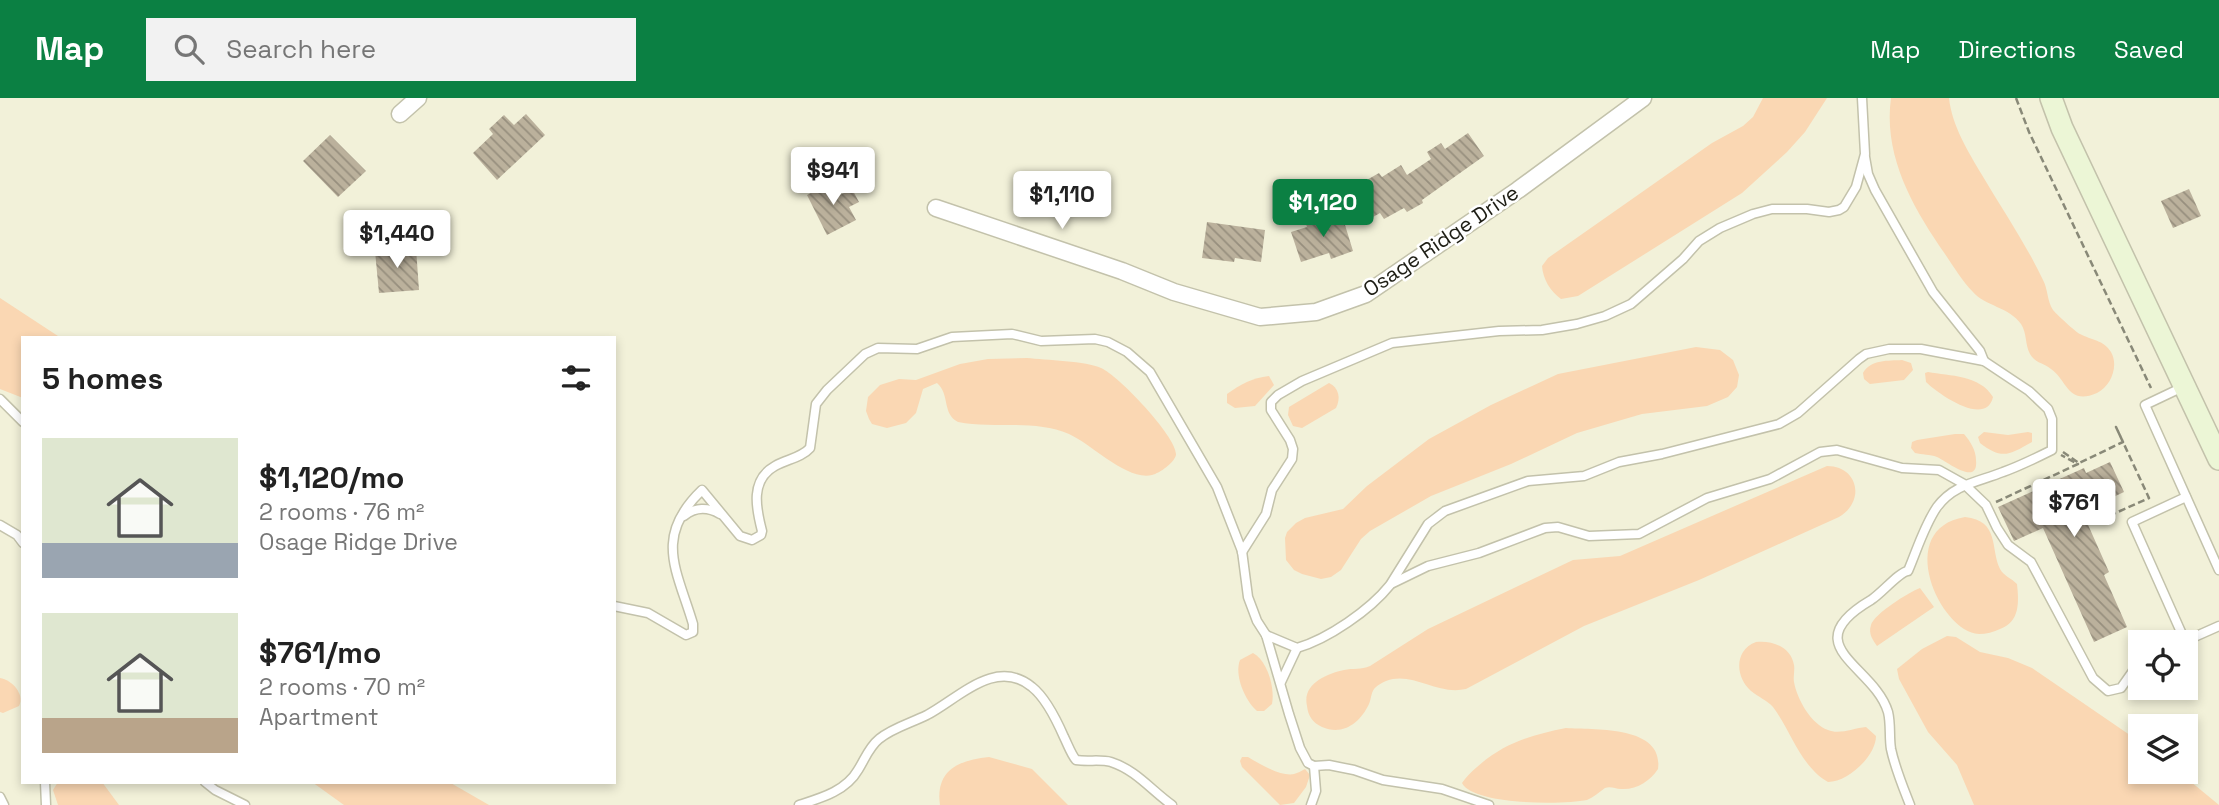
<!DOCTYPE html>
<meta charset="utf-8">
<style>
:root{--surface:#fff;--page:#f2f2f2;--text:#222;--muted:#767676;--accent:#0b8043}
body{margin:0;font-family:"Space Grotesk",sans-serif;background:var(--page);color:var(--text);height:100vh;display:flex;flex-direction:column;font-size:26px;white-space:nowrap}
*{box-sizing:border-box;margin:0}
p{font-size:23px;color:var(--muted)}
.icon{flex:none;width:38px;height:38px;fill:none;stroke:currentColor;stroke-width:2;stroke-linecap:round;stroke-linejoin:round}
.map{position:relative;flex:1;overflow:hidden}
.sheet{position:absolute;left:21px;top:238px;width:595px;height:448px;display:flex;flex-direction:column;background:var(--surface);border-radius:0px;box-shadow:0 4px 10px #0003}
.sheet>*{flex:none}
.fabs{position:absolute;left:2128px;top:532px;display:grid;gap:14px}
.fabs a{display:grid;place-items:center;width:70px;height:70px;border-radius:0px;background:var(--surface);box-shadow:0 4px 10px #0003;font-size:35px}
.price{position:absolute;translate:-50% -60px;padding:0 16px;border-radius:7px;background:#fff;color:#222;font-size:23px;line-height:46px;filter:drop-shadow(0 2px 4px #0008)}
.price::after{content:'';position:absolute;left:50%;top:42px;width:21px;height:16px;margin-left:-10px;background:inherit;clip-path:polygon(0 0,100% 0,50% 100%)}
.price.selected{background:var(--accent);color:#fff}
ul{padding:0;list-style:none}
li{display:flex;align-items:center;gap:21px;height:175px;padding:0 21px}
li span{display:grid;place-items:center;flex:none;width:196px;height:140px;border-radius:0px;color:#555}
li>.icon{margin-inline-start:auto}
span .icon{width:84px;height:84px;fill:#fffc;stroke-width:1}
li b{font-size:30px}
h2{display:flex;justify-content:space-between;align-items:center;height:84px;padding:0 21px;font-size:30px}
header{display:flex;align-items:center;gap:42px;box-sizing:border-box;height:98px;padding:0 35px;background:var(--accent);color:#fff}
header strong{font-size:33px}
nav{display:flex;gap:38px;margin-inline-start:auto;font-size:24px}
.search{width:490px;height:63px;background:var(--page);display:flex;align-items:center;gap:18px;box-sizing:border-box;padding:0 24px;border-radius:0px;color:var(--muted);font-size:26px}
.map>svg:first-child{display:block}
</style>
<header>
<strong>Map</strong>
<div class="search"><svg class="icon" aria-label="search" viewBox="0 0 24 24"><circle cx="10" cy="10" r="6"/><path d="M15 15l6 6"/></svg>Search here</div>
<nav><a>Map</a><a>Directions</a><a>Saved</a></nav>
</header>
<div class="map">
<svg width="2219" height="707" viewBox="0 0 2219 707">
<defs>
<pattern id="building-back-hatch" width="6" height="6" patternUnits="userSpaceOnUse" patternTransform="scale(1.75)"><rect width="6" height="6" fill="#bbb19c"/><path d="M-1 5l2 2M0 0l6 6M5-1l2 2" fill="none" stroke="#978f7e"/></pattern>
</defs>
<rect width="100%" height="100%" fill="#f2f1d9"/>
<!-- green -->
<g fill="#fad7b3">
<path d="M1763 0H1827L1805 34 1787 54 1742 95 1578 198 1561 201C1550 193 1543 181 1542 168L1548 160 1712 45 1743 28 1753 19Z"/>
<path d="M1891 0H1949C1952 28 1968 53 1982 77 2002 111 2026 146 2043 182 2048 191 2047 203 2053 212 2054 214 2078 236 2080 236 2091 242 2104 242 2111 254 2119 268 2111 288 2097 295 2068 308 2067 282 2051 271 2044 265 2035 265 2030 256 2025 247 2027 235 2021 226 2009 209 1985 208 1973 194 1962 183 1954 169 1945 156 1913 110 1883 58 1891 0Z"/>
<path d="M0 200 61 240H23V300L0 291Z"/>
<path d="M1696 249 1720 252 1733 262 1739 277 1737 289 1728 299 1707 308 1642 316 1577 335 1511 366 1431 398 1370 433 1361 441 1341 472 1331 479 1321 481 1302 476 1294 472 1286 462 1285 440 1287 434 1296 425 1305 420 1343 411 1367 388 1429 341 1491 307 1558 276Z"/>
<path d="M1027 260C1045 262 1087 263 1101 270 1118 277 1178 340 1176 357 1174 365 1160 375 1152 377 1127 383 1093 347 1069 336 1033 321 992 331 958 324 942 316 950 296 937 285L923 291 916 315 906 325 887 330 872 326 869 321 866 313 868 299 880 287 899 281 916 282 960 266 988 261Z"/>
<path d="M1902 262 1911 265 1913 272 1904 282 1870 286 1864 281 1863 275C1871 261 1888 263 1902 262Z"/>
<path d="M1928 274C1950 278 1980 277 1993 299 1986 330 1937 295 1926 284L1925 275Z"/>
<path d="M1269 278 1274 287 1255 308 1235 310 1227 305V296C1241 286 1252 280 1269 278Z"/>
<path d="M1329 285C1339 290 1341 300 1336 310L1302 330 1293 328 1288 317 1289 309Z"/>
<path d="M1984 334 2008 337 2028 334 2032 335V344C2009 357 2002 362 1980 345L1978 339Z"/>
<path d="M1955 336H1964C1970 343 1976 352 1976 362 1979 390 1945 362 1937 359 1930 356 1922 357 1915 355L1911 350 1912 344 1917 342Z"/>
<path d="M1827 368C1858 368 1866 403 1839 419L1699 482 1584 528 1466 591C1439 597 1417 577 1393 581 1387 582 1378 586 1374 591 1371 595 1371 602 1369 606 1360 625 1343 638 1322 629 1313 625 1308 618 1307 608 1302 586 1326 576 1344 572 1353 570 1361 572 1370 568L1428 531 1573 462 1620 458Z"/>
<path d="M1965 419C2000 423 1990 450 2000 471 2004 478 2011 480 2017 486 2019 504 2020 524 2000 531 1994 534 1986 536 1979 536 1940 534 1893 431 1965 419Z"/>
<path d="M1920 490 1934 509 1877 548C1873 542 1868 536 1871 527 1874 516 1909 494 1920 490Z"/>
<path d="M1947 538 1956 539 1980 554 2008 560 2032 570 2140 644V674H2179L2219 707H1974L1957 667 1928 634 1899 581 1897 571 1922 551Z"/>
<path d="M1756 544C1772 542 1791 549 1794 567 1795 573 1793 578 1794 584 1797 601 1811 626 1828 632 1839 637 1854 630 1866 629L1876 638C1876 658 1848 684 1828 684 1801 669 1791 633 1773 609 1767 602 1758 599 1751 593 1735 579 1734 552 1756 544Z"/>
<path d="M1253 555C1268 563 1275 591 1272 606L1264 613H1257C1245 603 1234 577 1240 562Z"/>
<path d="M0 580C12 582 25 596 19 608L3 615 0 614Z"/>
<path d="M1566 630C1594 632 1664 627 1658 671 1650 683 1637 692 1621 691 1615 691 1611 688 1605 690 1599 694 1594 699 1587 702 1563 707 1473 707 1462 685 1466 679 1471 674 1477 669 1504 645 1531 637 1566 630Z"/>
<path d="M989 659 1032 671 1068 707H940C935 672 959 662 989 659Z"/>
<path d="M1242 659H1248C1258 665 1281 679 1294 676 1298 675 1301 673 1305 671L1310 677 1306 689 1294 705 1280 707 1242 669 1240 663Z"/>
<path d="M58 684H102L119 707H58L53 692Z"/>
<path d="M312 684H449L489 707H344Z"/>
</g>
<!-- building -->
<g fill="url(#building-back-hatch)">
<path d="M526 16 545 37 497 82 473 55 493 36 489 31 504 17 514 27Z"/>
<path d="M1468 35 1484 58 1422 102 1423 105 1407 114 1404 110 1384 121 1380 115 1373 119 1361 99 1371 93 1365 83 1379 75 1382 79 1401 67 1407 77 1431 61 1427 54 1441 45 1445 51Z"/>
<path d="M330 37 366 73 338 99 303 63Z"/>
<path d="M834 83 840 97 852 91 859 104 849 109 856 122 827 137 807 97Z"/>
<path d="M2189 91 2201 118 2173 130 2161 103Z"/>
<path d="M1341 114 1353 153 1331 161 1329 155 1301 164 1291 134 1307 129 1306 126Z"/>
<path d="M1207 124 1265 132 1261 164 1235 160 1234 164 1202 160Z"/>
<path d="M416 150 419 192 379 195 375 153Z"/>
<path d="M2110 364 2124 394 2092 409 2095 415 2085 420 2109 474 2104 477 2127 529 2094 544 2043 430 2014 443 1998 409 2084 370 2086 375Z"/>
</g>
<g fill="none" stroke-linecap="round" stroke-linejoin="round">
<defs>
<g id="lane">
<path d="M1865 59 1868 76 1875 92 1933 194 1980 253 1984 263"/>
<path d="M2185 288 2145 307 2219 472"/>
<path d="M0 301 23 324"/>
<path d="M684 418C695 409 708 409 720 416"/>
<path d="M0 427 17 437 23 445"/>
<path d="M1242 454 1266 416 1272 392 1292 361 1293 351 1290 342 1271 312V304L1278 297 1302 283 1392 245 1499 233 1542 232 1577 226 1605 218 1631 206 1683 161 1699 143 1720 130 1753 116 1772 111H1807L1829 114 1839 112 1844 109 1856 89 1865 56 1862 0"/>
<path d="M1393 485 1428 468 1479 455 1545 430 1558 429 1589 438 1639 436 1707 400 1770 381 1820 354 1837 352 1902 370 1939 372 1964 386 1986 407 1997 430 2008 447 2031 464 2093 580 2108 593 2121 590 2140 563"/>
<path d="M614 508 648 515 686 537 693 534V526C677 472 653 439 702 392L740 438 752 442 761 437 762 433C756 410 750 382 775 368 787 361 801 360 810 350L816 306 827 292 865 256 878 250 917 251 952 239 1012 236 1041 243 1095 241 1108 244 1127 254 1150 274 1217 389 1242 453 1248 499 1257 523 1266 537 1289 616 1300 650 1308 665 1314 668 1329 667 1354 672 1383 682 1442 691 1489 707"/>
<path d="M1266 537 1297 550C1328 541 1370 512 1390 487L1428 426 1445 413 1528 383 1584 378 1619 364 1662 356 1779 326 1798 315 1859 261 1866 256 1889 251H1921L1984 263 2029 293 2048 311 2052 321V352C2036 360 2020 368 2003 374 1978 384 1954 386 1937 409 1924 428 1917 452 1908 473 1899 474 1882 495 1871 502 1793 548 1874 567 1888 614 1891 626 1889 639 1891 651 1895 670 1903 689 1910 707"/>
<path d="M2185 543 2132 424 2186 399"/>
<path d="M2183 544 2219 528"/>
<path d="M1281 584 1297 550"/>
<path d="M45 684 46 707"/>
<path d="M205 684 215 692 245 707"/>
<path d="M0 699 4 707"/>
<path d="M799 707C821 700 846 693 858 672 865 661 869 649 879 641 892 630 911 625 927 617 959 600 996 559 1032 589 1046 600 1057 623 1064 639 1068 647 1071 656 1076 662 1088 664 1100 661 1111 664 1136 672 1152 693 1172 707"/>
<path d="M1311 707 1316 693 1314 668"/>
</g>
<g id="street">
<path d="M400 16 418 0"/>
<path d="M936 110 1122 173 1174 194 1260 219 1316 214 1366 196 1518 92 1643 0"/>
</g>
<path id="secondary" d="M2051 0 2062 30 2219 361"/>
</defs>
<!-- lane casing -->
<use href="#lane" stroke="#c3c2ab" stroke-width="11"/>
<!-- street casing -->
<use href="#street" stroke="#c3c2ab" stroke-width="19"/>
<!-- secondary casing -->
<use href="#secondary" stroke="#c3c2ab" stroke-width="24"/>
<!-- path -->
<g stroke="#898978" stroke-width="2.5" stroke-dasharray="7 3.5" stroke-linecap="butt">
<path d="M2016 0 2029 34 2151 290"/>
<path d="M2063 354 2079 365 2123 344 2116 329 2149 400 2100 422"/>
<path d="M1996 404 2078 366 2061 357"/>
</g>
<!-- lane -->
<use href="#lane" stroke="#fff" stroke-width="8"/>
<!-- street -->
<use href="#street" stroke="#fff" stroke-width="16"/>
<!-- secondary -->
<use href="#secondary" stroke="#ecf6d6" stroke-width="21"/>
</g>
<g text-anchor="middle" stroke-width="5" stroke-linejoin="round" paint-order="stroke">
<!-- street labels -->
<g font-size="21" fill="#1e1e15" stroke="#fff">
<text transform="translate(1441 143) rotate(-34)" y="7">Osage Ridge Drive</text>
</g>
</g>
</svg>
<div class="fabs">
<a><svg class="icon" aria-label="locate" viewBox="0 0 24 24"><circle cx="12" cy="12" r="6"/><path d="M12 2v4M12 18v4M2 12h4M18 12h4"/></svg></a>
<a><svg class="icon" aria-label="layers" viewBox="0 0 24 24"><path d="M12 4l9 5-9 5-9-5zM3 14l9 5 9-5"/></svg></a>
</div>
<b class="price" style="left:833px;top:109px">$941</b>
<b class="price" style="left:1062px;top:133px">$1,110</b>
<b class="price selected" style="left:1323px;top:141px">$1,120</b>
<b class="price" style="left:397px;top:172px">$1,440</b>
<b class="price" style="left:2074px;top:441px">$761</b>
<section class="sheet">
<h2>5 homes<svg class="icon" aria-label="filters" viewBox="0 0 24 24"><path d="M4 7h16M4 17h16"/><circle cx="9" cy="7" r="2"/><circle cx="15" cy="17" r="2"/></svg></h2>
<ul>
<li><span style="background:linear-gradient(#dfe7d0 75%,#9aa5b1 0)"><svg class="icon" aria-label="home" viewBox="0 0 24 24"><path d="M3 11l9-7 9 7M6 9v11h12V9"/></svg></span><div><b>$1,120/mo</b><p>2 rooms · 76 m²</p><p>Osage Ridge Drive</p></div></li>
<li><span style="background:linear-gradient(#dfe7d0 75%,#b9a48a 0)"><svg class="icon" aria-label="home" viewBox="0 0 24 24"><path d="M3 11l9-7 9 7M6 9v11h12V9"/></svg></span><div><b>$761/mo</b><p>2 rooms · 70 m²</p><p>Apartment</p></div></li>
</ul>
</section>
</div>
